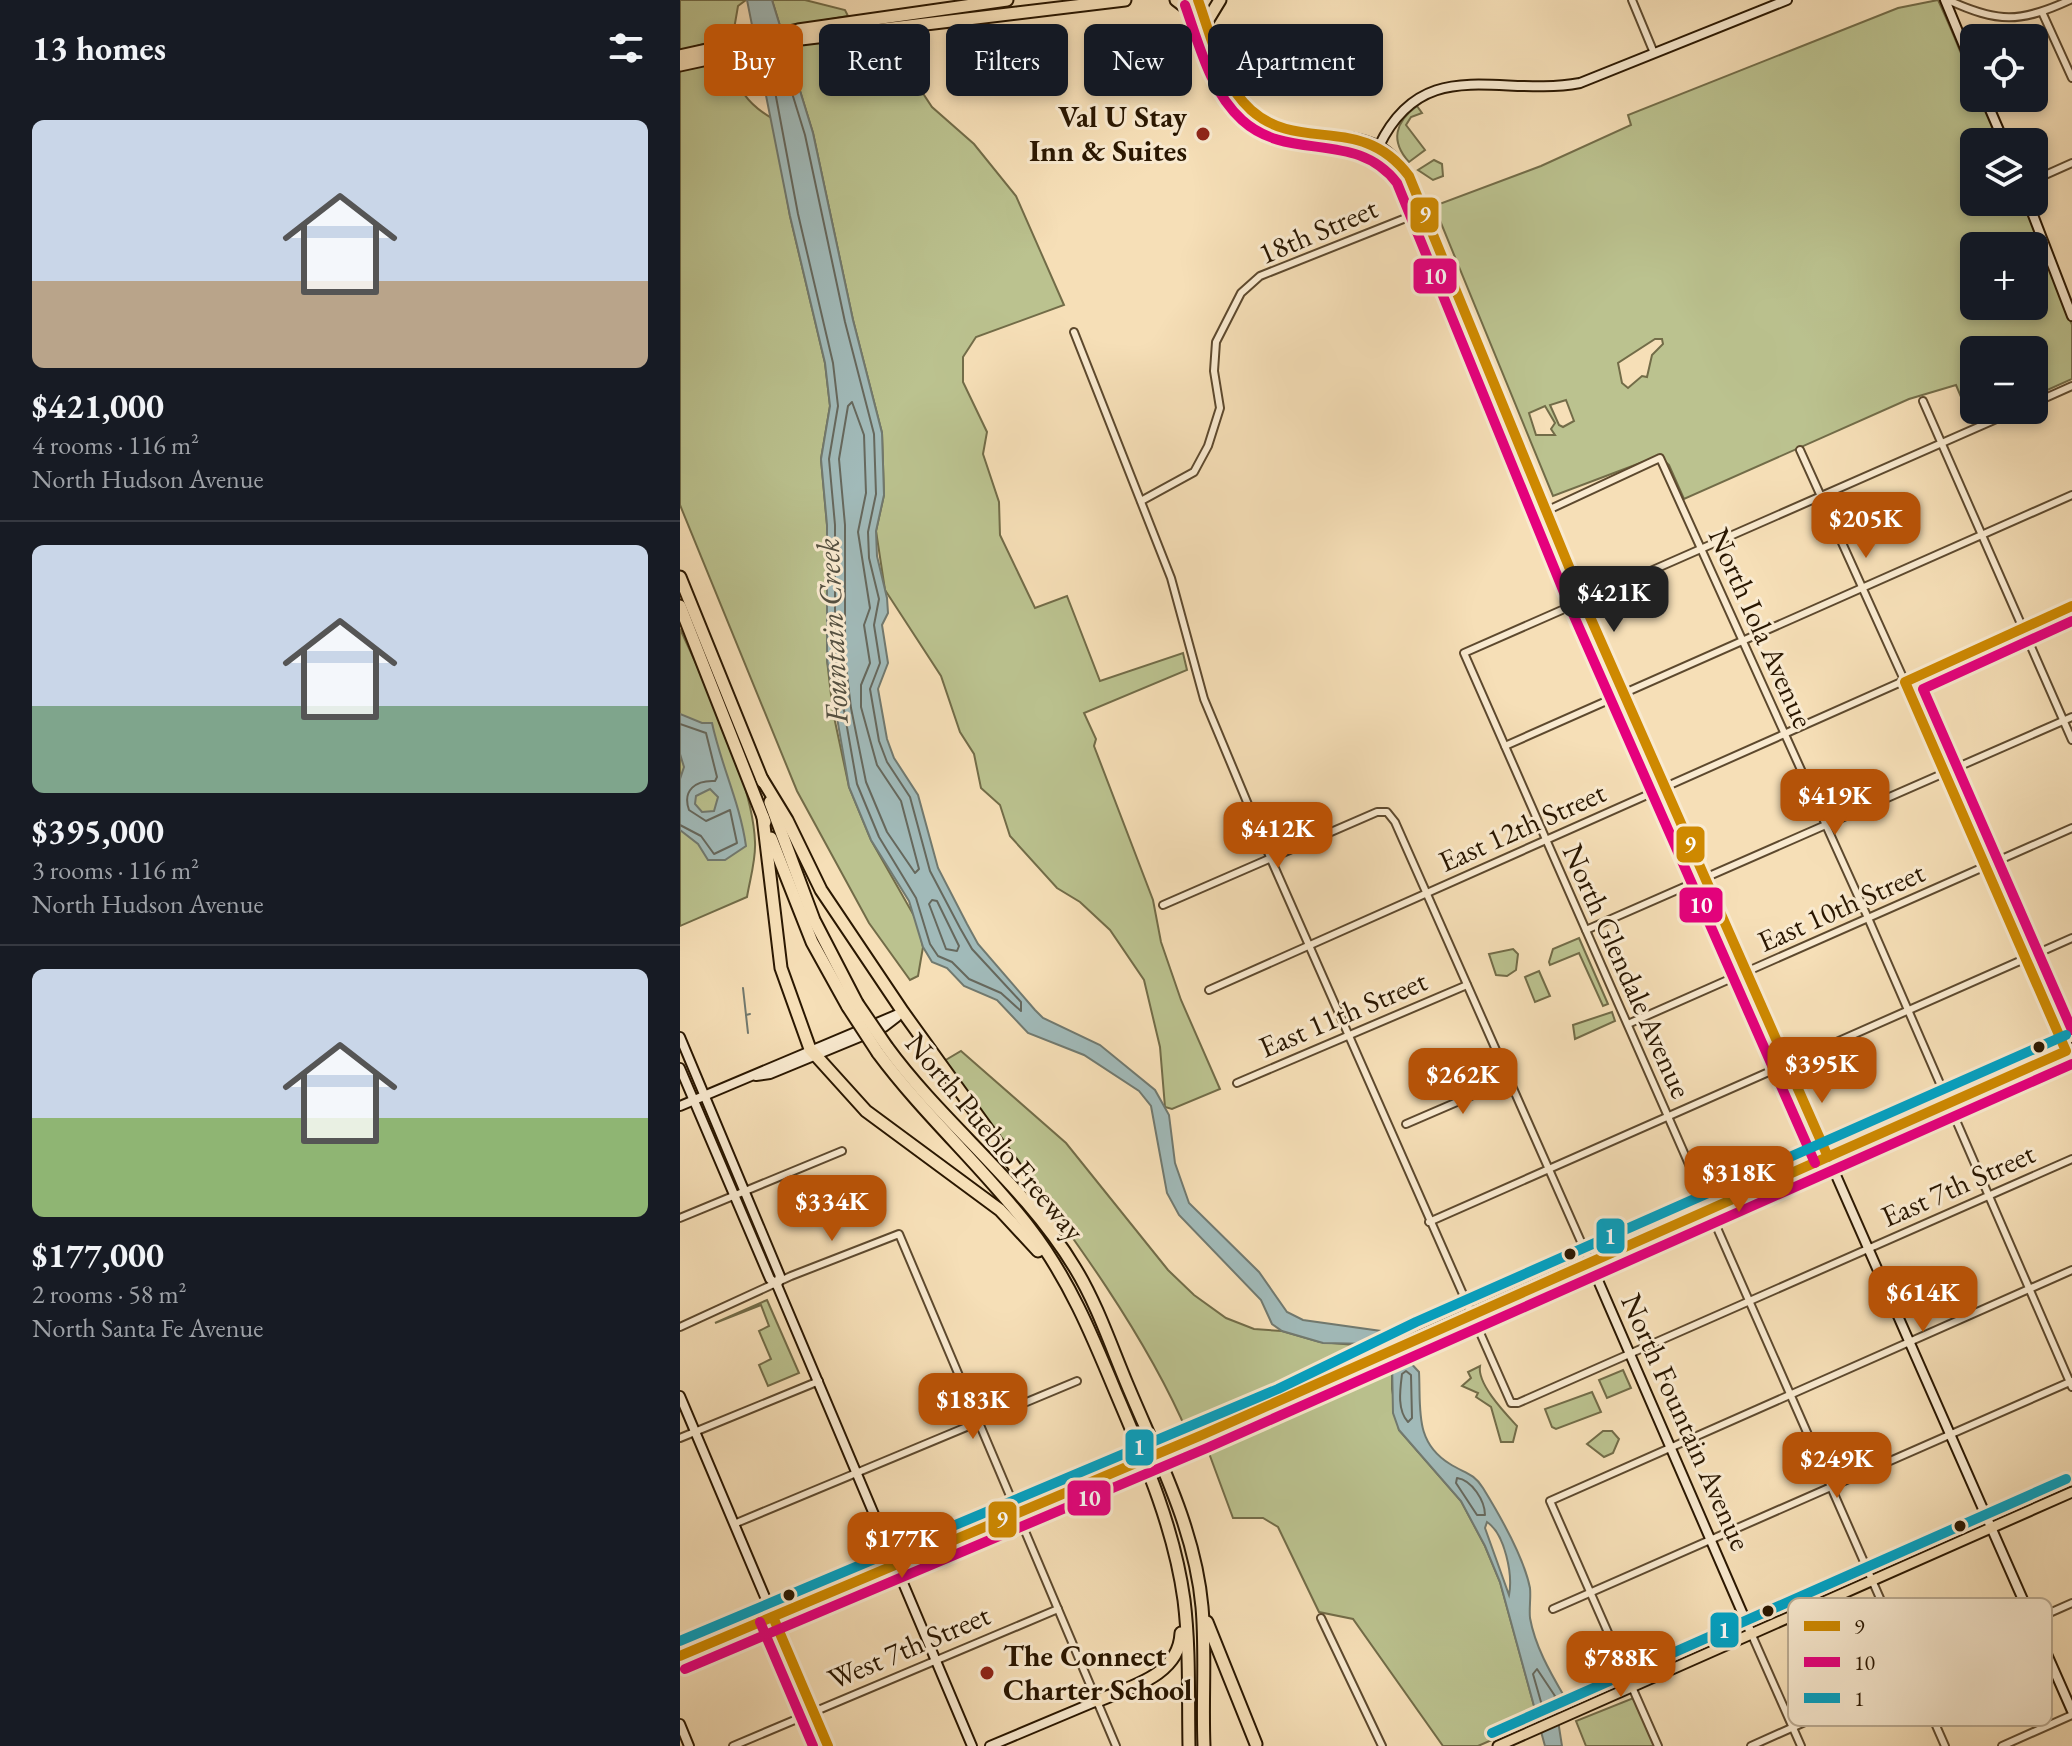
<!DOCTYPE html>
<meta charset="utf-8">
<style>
:root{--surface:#171b24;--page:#242831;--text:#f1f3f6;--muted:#9ea1a6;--line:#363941;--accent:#b45309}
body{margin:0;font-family:"EB Garamond",serif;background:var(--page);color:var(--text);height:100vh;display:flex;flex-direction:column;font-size:30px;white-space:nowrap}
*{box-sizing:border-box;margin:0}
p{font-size:26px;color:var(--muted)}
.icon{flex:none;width:44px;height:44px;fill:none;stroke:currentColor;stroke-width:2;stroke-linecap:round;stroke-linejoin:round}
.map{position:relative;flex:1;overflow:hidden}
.drawer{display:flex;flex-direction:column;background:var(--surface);width:680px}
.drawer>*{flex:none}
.hud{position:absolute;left:24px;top:24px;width:760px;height:72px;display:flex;gap:16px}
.fabs{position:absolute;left:1280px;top:24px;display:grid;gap:16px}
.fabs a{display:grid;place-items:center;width:88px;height:88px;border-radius:12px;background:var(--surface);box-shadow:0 4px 12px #0003;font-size:40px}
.price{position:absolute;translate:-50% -68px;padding:0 18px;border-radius:16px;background:var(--accent);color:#fff;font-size:26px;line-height:52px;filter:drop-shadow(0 2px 4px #0008)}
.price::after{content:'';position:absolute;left:50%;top:48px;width:24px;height:18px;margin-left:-12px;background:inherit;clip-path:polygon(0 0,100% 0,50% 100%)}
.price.active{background:#222;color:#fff}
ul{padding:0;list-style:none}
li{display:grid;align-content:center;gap:16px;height:424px;padding:0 32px}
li+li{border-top:2px solid var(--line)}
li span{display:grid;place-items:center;height:248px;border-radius:12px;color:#555}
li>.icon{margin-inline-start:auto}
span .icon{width:144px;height:144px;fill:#fffc;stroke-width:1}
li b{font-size:34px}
h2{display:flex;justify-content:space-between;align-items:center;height:96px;padding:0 32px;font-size:34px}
.pill{padding:0 28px;border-radius:12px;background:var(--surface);box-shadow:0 4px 12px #0003;font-size:28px;line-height:72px}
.pill.active{background:var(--accent);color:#fff}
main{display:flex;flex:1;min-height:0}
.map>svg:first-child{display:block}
</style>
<main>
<section class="drawer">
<h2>13 homes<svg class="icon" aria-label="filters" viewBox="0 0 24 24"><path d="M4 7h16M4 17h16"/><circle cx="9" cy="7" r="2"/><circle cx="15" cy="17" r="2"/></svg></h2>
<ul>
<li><span style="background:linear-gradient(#c9d6e8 65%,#b9a48a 0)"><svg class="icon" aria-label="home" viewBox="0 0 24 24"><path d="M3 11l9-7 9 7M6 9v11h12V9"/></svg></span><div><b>$421,000</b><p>4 rooms · 116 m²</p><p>North Hudson Avenue</p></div></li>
<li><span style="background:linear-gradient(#c9d6e8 65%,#7fa58c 0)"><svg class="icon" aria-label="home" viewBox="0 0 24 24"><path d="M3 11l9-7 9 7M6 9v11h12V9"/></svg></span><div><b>$395,000</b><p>3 rooms · 116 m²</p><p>North Hudson Avenue</p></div></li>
<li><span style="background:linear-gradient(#c9d6e8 60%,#8fb573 0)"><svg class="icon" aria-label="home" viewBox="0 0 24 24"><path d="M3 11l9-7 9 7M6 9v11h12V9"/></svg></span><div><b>$177,000</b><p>2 rooms · 58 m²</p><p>North Santa Fe Avenue</p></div></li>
</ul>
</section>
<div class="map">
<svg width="1392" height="1746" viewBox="0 0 1392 1746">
<rect width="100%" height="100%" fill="#f6dfb7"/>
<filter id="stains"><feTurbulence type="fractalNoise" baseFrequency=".0025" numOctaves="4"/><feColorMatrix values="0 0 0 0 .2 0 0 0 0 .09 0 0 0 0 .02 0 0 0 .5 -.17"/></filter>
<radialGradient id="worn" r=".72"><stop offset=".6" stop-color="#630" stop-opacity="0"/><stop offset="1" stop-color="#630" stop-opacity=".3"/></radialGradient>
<!-- green -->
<g fill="#bbc28f" stroke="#726c48" stroke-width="2" fill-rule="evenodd">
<path d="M0 0H66L58 6 53 35 0 51Z"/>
<path d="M92 0H125L165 10 168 16 117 25 183 37 195 48 215 51 252 107 294 144 336 196 384 305 296 337 283 357V382L307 432 303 454 319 502 320 535 355 608 387 596 420 681 503 653 507 670 404 713 416 739 414 746 473 900 481 942 501 1000 540 1089 492 1109 485 1107 480 1047 464 980 430 930 400 902 377 888 330 836 320 805 301 788 294 754 280 732 261 676 205 590 196 531 204 495 202 433 173 320 133 133Z"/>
<path d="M1258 0C1268 22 1294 79 1294 98H1301L1319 142H1294V202H1343L1392 325V379L1354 396V350H1294V410L1318 412 1292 423 1276 385 1229 399 1004 499 989 465 979 456 873 496 754 206 861 166 951 125 948 115 1218 8ZM1294 246H1354V306H1294ZM975 339H982L983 344 972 355 967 377 962 376 948 388 942 383 938 363ZM886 400 894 421 883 427 879 425 870 405ZM865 406 875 423 871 429 875 435H856L849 413Z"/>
<path d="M54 59C54 88 69 105 93 119L110 216 145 363 150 406 141 459 147 525V660L153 712 169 787 191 840 237 921 243 947 238 976 230 980 189 923 117 791 0 505V71Z"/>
<path d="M737 106 742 113 731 117 726 125 745 150 729 162C710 141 715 122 737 106Z"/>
<path d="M754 160 762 164 763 176 753 180 738 170Z"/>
<path d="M0 629C26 685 73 782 75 842 76 860 70 879 67 897L0 926Z"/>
<path d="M899 938 928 1004 923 1006 899 953 870 965 869 962 873 949Z"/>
<path d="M833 949 838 954 836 970 827 976 816 975 809 954Z"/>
<path d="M859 971 870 996 855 1002 845 977Z"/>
<path d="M932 1012 935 1021 895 1039 893 1025Z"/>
<path d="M281 1051 386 1143 488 1270 514 1295 546 1318 574 1329 602 1331 640 1342 699 1347 616 1388 508 1434C453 1305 346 1177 264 1061Z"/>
<path d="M87 1300 119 1373 88 1386 79 1365 91 1359 79 1331 89 1326 81 1305 35 1323Z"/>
<path d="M712 1361V1389L719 1430 781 1501 805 1546 820 1582 858 1720 798 1746H763L673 1619 639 1612 598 1527 583 1518H553L526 1445Z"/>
<path d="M800 1366C797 1384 825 1413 837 1426L833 1442H821L811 1407 796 1397 798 1393 782 1386 791 1378 788 1372Z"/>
<path d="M943 1370 951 1388 927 1398 919 1380Z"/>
<path d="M912 1392 921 1412 876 1429 872 1427 865 1409Z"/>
<path d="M923 1431H932L939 1439 933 1453 924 1457 907 1444Z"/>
<path d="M956 1697 978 1746H906L896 1721Z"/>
</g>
<!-- water -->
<g fill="#a1bab9" stroke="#71796f" stroke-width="2" fill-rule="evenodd">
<path d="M67 0H92L133 133 173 320 202 433 204 495 196 531 197 556 207 598 208 613 202 625 208 663 198 689 207 739 214 758 238 795 258 868 287 924 298 944 355 1010 363 1018 420 1045 475 1090 489 1115 495 1163 509 1203 579 1272 607 1312 623 1320 701 1331 739 1372C741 1409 734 1442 770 1464 784 1473 794 1473 803 1488 819 1514 844 1558 850 1588 851 1598 849 1608 850 1618 855 1646 870 1672 884 1696L877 1714 882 1746H865L820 1582 805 1546 781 1501 719 1430 713 1413 712 1361 690 1344 643 1343 602 1331 592 1324 581 1300 499 1215 487 1193 471 1106 459 1091 404 1055 348 1033 317 1000 284 986 267 968 252 962 243 947 229 901 191 840 169 787 147 660V525L141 459 150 406 145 363 110 216ZM807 1522C825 1534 833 1575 829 1595L805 1528Z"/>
<path d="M0 714 22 723H32C41 765 60 803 66 846L45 860H28L18 844 0 830V779L4 767 0 754ZM30 789 38 797 34 811 22 812 15 804 16 796Z"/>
</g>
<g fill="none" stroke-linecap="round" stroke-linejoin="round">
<!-- shore -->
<g stroke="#66685d" stroke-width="2">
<path d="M88 54 118 214 153 363 158 406 149 459 155 525V659L177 784 199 837 236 898 250 944 258 956 272 962 289 979 321 993 341 1011V1002L292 949 280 928 250 871 230 797 207 762 199 741 190 689 200 663 194 625 199 599 189 558 188 532 196 494 194 434 165 322 125 135 99 51"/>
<path d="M172 402 184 435 186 493 178 532 190 608 184 625 190 663 181 685V707L197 765 221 801 239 869 235 873 207 832 186 782 171 708 165 658V525L159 459 168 406Z"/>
<path d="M0 724 26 733 37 777 35 781C16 780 2 790 9 810L26 821 50 810 57 843 34 854 21 836 0 825"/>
<path d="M252 900 257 901 279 946 277 951 266 949 249 904Z"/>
<path d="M726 1371 731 1375 732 1418 728 1422C717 1410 720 1390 722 1374Z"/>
<path d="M777 1478C792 1480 805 1501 805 1515H797L776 1483Z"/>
<path d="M857 1669 875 1696 868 1711 863 1709 853 1674Z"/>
</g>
<!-- stream -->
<g stroke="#71796f" stroke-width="2">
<path d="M63 988 66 1015 70 1014"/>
<path d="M66 1015 68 1033"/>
</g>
<defs>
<g id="street">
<path d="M952 0 974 53"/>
<path d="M1268 0C1318 23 1340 23 1390 0"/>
<path d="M1362 12 1392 78"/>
<path d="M1354 180 1392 163"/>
<path d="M394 332 491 578 524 699 590 857 831 1403H838L1392 1159"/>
<path d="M1243 401 1392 740"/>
<path d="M1354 403 1392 386"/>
<path d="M1120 450 1225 682"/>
<path d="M461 501 514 472 528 446 540 408 534 371 536 342 561 293 580 276 746 210"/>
<path d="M866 511 980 458 1188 918 1392 1387"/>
<path d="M825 746 1392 495"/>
<path d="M483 905 697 812H707L715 822 910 1262"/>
<path d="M906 930 1392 717"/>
<path d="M529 990 1392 606"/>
<path d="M948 1024 1392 828"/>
<path d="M557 1083 787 985"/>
<path d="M726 1124 828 1080"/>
<path d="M0 1218 162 1151"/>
<path d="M749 1222 1392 938"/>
<path d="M0 1327 111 1276 219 1234 436 1746"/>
<path d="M0 1438 139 1381"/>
<path d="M54 1524 397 1381"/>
<path d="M873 1609 1392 1381"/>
<path d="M641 1618 702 1746"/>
<path d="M1071 1633 1121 1746"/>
<path d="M53 1746 378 1609"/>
<path d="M978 1746 870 1501 1392 1270"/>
<path d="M1071 1746 1392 1603"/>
<path d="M1265 1746 784 653 1337 410"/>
<path d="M1322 1746 1392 1715"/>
</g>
<g id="secondary">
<path d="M518 0C531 34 543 84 571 110 606 143 659 126 699 146 712 153 721 165 729 176L903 601 1392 1711"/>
<path d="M1265 0 1294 70"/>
<path d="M1305 98 1324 142"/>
<path d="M699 146C744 52 820 98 900 83L1107 0"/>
<path d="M1348 202 1392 316"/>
<path d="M1225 682 1392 1064"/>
<path d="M0 1037 100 1276 97 1285"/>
<path d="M0 1068 90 1279 97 1285 292 1746"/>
<path d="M76 1076 90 1074 204 1027 217 1017"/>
<path d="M0 1106 223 1012"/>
<path d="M910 1262 1071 1633"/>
<path d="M742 1335 1392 1048"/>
<path d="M0 1396 148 1746"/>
<path d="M0 1656 445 1469"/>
<path d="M0 1724 9 1746"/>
<path d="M310 1746 417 1701"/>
</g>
<path id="primary" d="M818 1746 1392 1492"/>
<g id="highway">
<path d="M496 0 526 23 540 0"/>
<path d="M0 56 118 30 327 0"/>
<path d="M0 65 121 39 445 0"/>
<path d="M0 577 83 782"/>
<path d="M0 606 85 822"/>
<path d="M82 779 107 820 141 890 223 1012 347 1184 374 1231"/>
<path d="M90 802 134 920 177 1003"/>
<path d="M83 817 101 968 130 1049 186 1111 320 1210 358 1251"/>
<path d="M91 838 132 942 168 1007"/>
<path d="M207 1047C264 1125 345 1185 395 1268 417 1304 431 1346 447 1384 477 1456 515 1528 522 1607 526 1653 522 1700 524 1746"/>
<path d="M198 1053C244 1115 302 1166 349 1227 388 1277 412 1335 436 1393 465 1461 494 1527 504 1600 510 1648 508 1698 509 1746"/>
<path d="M527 1622 576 1744"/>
<path d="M417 1701C450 1687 499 1676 501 1633"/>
</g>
</defs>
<!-- street casing -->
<use href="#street" stroke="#5d492e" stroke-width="10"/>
<!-- secondary casing -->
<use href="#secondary" stroke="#2a1701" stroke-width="12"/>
<!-- primary casing -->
<use href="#primary" stroke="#2a1701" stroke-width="13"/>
<!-- highway casing -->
<use href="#highway" stroke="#2a1701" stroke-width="15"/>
<!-- street -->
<use href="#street" stroke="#f9ead0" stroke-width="6"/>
<!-- secondary -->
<use href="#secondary" stroke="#f9ead0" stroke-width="8"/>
<!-- primary -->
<use href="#primary" stroke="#f6dfb7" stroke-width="9"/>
<!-- highway -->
<use href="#highway" stroke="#f6dfb7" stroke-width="11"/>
<defs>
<path id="secondary-bridge" d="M445 1469 627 1391 742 1335"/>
<g id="highway-bridge">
<path d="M177 1003 207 1047"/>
<path d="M168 1007 198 1053"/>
</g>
</defs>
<!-- secondary-bridge casing -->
<use href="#secondary-bridge" stroke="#2a1701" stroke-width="12" stroke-linecap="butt"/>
<!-- highway-bridge casing -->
<use href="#highway-bridge" stroke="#2a1701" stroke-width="15" stroke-linecap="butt"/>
<!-- secondary-bridge -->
<use href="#secondary-bridge" stroke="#f9ead0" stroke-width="8"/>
<!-- highway-bridge -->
<use href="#highway-bridge" stroke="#f6dfb7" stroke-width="11"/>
<defs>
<g id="bus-1">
<path d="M518 0C531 36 541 83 571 110 620 154 681 112 729 176L903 601 1148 1157"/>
<path d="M93 1617 148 1746"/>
<path d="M0 1656 522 1435 1386 1051 1225 682 1392 606"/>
</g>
<g id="bus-2">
<path d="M505 5C519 44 530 91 562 120 609 163 676 129 717 183L890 607 1135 1163"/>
<path d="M1392 621 1243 689 1392 1030"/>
<path d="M80 1622 133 1746"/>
<path d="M5 1669 527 1448 1392 1064"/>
</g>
<g id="bus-3">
<path d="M0 1641 598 1389 736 1322 1386 1035"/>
<path d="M812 1733 1386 1479"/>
</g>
</defs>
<!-- bus-1 casing -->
<use href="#bus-1" stroke="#f9ead0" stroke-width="16"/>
<!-- bus-2 casing -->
<use href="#bus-2" stroke="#f9ead0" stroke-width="16"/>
<!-- bus-3 casing -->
<use href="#bus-3" stroke="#f9ead0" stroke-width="16"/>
<!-- bus-1 -->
<use href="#bus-1" stroke="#ce8900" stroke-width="10"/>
<!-- bus-2 -->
<use href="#bus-2" stroke="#e5007d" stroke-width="10"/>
<!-- bus-3 -->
<use href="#bus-3" stroke="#02a2c4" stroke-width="10"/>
</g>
<!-- markers -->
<g fill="#8f2418" stroke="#f9ead0" stroke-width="3">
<circle cx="523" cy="134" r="8"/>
<circle cx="307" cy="1673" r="8"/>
</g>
<g fill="#2a1701" stroke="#f9ead0" stroke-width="3">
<circle cx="1359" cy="1047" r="7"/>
<circle cx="890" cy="1254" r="7"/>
<circle cx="1280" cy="1526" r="7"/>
<circle cx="109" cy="1595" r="7"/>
<circle cx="1088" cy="1611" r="7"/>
</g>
<g text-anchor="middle" stroke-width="6" stroke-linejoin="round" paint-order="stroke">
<!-- poi labels -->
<g font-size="30" font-weight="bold" fill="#2a1701" stroke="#f9ead0" text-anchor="end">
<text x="507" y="127">Val U Stay<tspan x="507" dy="34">Inn &amp; Suites</tspan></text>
<text x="323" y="1666" text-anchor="start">The Connect<tspan x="323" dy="34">Charter School</tspan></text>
</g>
<!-- street labels -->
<g font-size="30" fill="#2a1701" stroke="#f9ead0">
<text transform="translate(638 231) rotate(-23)" y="10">18th Street</text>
<text transform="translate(1081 628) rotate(66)" y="10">North Iola Avenue</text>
<text transform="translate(842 827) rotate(-24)" y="10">East 12th Street</text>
<text transform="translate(1161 907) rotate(-24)" y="10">East 10th Street</text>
<text transform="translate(947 971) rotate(66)" y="10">North Glendale Avenue</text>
<text transform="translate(663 1014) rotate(-23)" y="10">East 11th Street</text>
<text transform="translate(315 1137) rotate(50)" y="10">North Pueblo Freeway</text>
<text transform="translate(1278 1185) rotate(-24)" y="10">East 7th Street</text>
<text transform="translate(1006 1422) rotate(66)" y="10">North Fountain Avenue</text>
<text transform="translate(229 1647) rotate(-23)" y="10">West 7th Street</text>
</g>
<!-- water labels -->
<g font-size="32" font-style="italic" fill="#545041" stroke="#f9ead0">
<text transform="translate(152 631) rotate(-93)" y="11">Fountain Creek</text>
</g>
</g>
<!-- legend -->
<rect x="1108" y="1598" width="264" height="128" rx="12" fill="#f9ead0" stroke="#bbab92" stroke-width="2"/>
<rect x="1124" y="1621" width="36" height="10" fill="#ce8900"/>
<rect x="1124" y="1657" width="36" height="10" fill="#e5007d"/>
<rect x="1124" y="1693" width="36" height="10" fill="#02a2c4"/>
<g font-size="22" fill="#2a1701">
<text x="1174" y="1634">9</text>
<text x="1174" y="1670">10</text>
<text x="1174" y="1706">1</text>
</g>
<g stroke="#f9ead0" stroke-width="3">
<rect x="729" y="196" width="31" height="38" rx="8" fill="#ce8900"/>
<rect x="732" y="257" width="46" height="38" rx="8" fill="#e5007d"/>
<rect x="995" y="825" width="31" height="39" rx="8" fill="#ce8900"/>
<rect x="998" y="886" width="46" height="38" rx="8" fill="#e5007d"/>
<rect x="915" y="1217" width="31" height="38" rx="8" fill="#02a2c4"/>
<rect x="444" y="1428" width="31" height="39" rx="8" fill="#02a2c4"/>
<rect x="386" y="1479" width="46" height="38" rx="8" fill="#e5007d"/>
<rect x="307" y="1500" width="31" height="39" rx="8" fill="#ce8900"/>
<rect x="1029" y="1611" width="31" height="38" rx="8" fill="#02a2c4"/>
</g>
<g font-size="22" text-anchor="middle" font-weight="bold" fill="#fff">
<text x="745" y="222">9</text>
<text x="755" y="284">10</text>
<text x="1010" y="852">9</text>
<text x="1021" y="913">10</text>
<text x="930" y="1244">1</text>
<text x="459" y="1455">1</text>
<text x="409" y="1506">10</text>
<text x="322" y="1527">9</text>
<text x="1044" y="1638">1</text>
</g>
<rect width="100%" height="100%" filter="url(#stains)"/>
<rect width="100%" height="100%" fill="url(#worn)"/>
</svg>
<div class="fabs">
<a><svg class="icon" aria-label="locate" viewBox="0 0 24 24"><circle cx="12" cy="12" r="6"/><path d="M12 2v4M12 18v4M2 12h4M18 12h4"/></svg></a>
<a><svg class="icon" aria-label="layers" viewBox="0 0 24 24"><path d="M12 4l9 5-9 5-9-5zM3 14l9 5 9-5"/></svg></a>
<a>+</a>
<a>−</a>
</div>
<b class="price" style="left:1186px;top:560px">$205K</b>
<b class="price active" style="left:934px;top:634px">$421K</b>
<b class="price" style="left:1155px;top:837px">$419K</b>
<b class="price" style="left:598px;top:870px">$412K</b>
<b class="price" style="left:1142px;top:1105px">$395K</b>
<b class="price" style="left:783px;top:1116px">$262K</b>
<b class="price" style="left:1059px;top:1214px">$318K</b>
<b class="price" style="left:152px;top:1243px">$334K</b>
<b class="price" style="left:1243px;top:1334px">$614K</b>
<b class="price" style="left:293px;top:1441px">$183K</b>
<b class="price" style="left:1157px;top:1500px">$249K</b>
<b class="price" style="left:222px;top:1580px">$177K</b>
<b class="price" style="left:941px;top:1699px">$788K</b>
<div class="hud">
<a class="pill active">Buy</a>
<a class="pill">Rent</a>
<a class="pill">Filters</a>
<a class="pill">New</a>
<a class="pill">Apartment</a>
</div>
</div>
</main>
